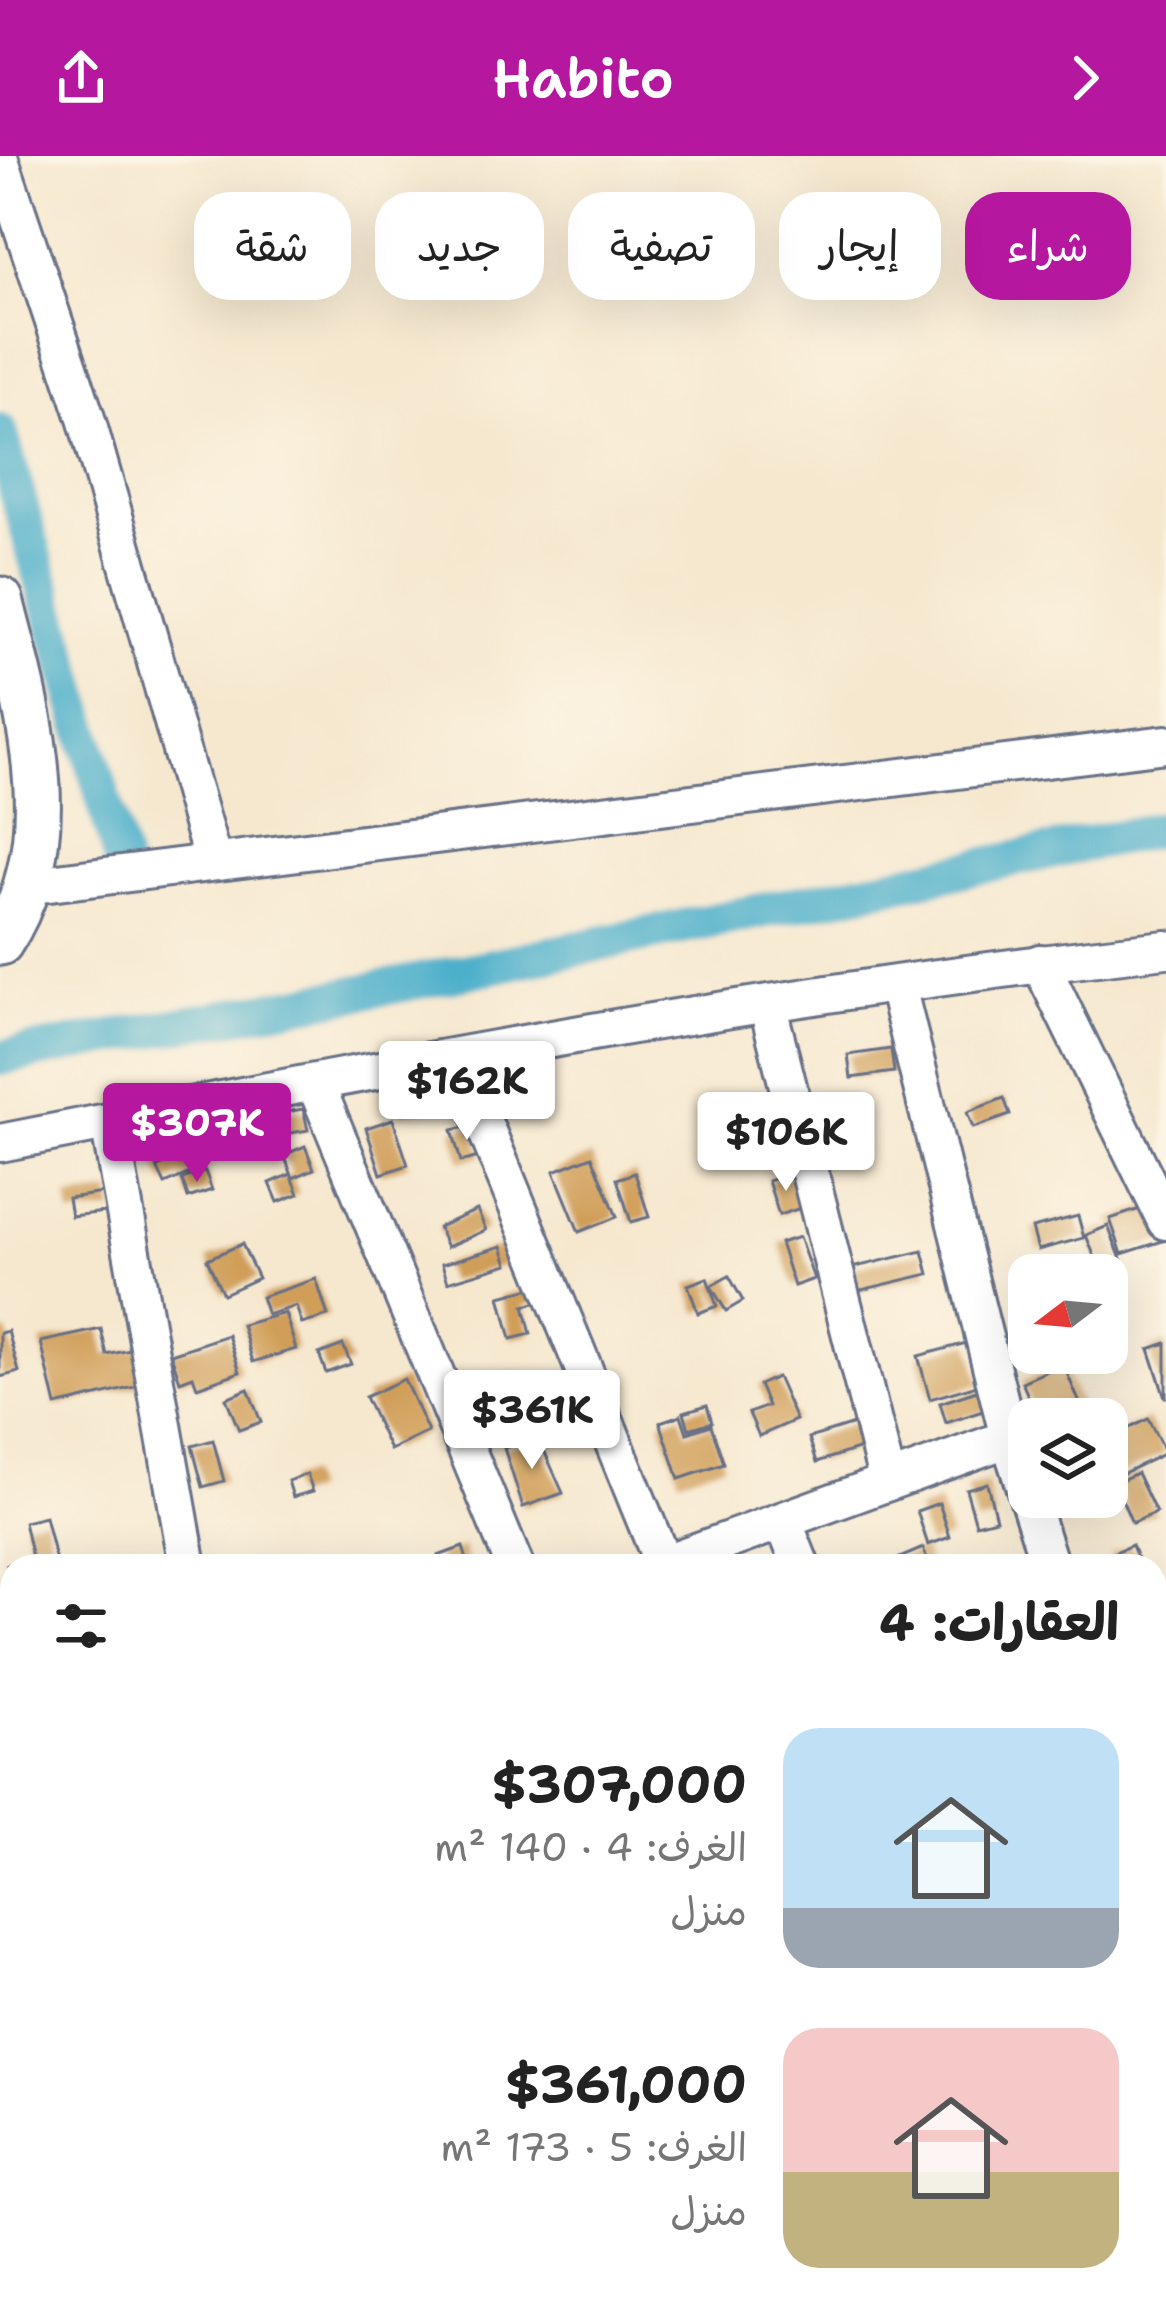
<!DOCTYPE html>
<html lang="ar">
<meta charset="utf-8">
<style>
:root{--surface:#fff;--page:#f6f6f6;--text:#222;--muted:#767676;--accent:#b5179e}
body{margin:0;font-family:"Shantell Sans","Playpen Sans Arabic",sans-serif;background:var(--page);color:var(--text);direction:rtl;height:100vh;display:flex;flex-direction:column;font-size:45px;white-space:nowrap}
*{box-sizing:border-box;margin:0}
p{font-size:39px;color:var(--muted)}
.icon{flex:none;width:66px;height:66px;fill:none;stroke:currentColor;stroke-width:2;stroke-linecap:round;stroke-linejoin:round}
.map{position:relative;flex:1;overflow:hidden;direction:ltr}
.sheet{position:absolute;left:0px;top:1398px;width:1167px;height:771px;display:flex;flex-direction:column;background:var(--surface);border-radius:36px 36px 0 0;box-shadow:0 12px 48px #0002;direction:rtl}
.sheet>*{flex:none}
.guide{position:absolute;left:36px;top:36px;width:1095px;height:108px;direction:rtl;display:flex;gap:24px}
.needle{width:78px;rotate:254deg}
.controls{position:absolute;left:1008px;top:1098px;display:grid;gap:24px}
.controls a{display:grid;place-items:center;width:120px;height:120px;border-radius:24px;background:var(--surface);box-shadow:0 12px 48px #0002;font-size:60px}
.price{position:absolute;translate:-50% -102px;padding:0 27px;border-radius:12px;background:#fff;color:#222;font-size:39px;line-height:78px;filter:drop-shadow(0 3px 6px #0008)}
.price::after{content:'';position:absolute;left:50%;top:72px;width:36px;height:27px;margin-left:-18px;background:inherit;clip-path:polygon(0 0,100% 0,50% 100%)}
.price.active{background:var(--accent);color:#fff}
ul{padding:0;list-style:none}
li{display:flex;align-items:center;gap:36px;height:300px;padding:0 48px}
li span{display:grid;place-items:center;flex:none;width:336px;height:240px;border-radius:36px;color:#555}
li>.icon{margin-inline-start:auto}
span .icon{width:144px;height:144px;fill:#fffc;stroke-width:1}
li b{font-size:51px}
h2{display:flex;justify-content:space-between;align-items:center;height:144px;padding:0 48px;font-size:51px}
.tag{padding:0 42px;border-radius:36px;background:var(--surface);box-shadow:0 12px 48px #0002;font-size:42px;line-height:108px}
.tag.active{background:var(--accent);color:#fff}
header{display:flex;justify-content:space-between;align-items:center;height:156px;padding:0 48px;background:var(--accent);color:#fff;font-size:54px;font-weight:600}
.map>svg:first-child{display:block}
</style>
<header><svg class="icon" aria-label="forward" viewBox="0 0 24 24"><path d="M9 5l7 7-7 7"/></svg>Habito<svg class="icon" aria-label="share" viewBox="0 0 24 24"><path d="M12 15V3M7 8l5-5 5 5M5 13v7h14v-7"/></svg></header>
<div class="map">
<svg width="1166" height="2168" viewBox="0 0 1166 2168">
<rect width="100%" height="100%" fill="#fcf5e5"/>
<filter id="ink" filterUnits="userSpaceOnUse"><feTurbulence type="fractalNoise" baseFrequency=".00833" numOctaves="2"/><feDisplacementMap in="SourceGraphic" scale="24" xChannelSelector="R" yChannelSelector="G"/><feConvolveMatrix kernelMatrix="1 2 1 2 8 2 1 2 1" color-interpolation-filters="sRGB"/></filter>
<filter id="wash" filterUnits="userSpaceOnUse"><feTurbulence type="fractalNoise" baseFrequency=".004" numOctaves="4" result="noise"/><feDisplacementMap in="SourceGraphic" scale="48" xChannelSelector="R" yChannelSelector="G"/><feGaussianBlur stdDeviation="2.7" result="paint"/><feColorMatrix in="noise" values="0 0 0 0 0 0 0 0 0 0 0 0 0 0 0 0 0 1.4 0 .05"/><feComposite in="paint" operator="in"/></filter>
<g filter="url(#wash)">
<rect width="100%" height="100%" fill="#f6e8cf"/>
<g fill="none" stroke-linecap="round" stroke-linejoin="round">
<!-- canal -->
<g stroke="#4aaeca" stroke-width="36">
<path d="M0 276 121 705"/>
<path d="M0 902 404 828 1166 672"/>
</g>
</g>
<g id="blocks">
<!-- building -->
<g fill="#d09e59">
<path d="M891 893 894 916 851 922 848 899Z"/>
<path d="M423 933 426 953 403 957 400 936Z"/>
<path d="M1004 942 1010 959 973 972 967 956Z"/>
<path d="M303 953 308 974 285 978 281 957Z"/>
<path d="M393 963 408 1009 381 1018 366 972Z"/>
<path d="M474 969 482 1000 461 1006 452 974Z"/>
<path d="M305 990 314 1013 293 1022 284 999Z"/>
<path d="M196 994 203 1011 165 1028 157 1011Z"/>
<path d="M592 1000 617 1061 579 1076 554 1015Z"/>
<path d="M205 1015 212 1034 188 1042 182 1023Z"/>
<path d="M635 1017 649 1061 631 1066 617 1023Z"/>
<path d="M793 1017 804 1051 779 1059 768 1025Z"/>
<path d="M291 1018 299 1038 278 1046 270 1027Z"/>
<path d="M111 1036 114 1055 71 1060 68 1042Z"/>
<path d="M1155 1048 1166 1084 1122 1098 1110 1063Z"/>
<path d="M477 1054 486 1074 447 1091 438 1071Z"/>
<path d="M1078 1060 1084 1082 1038 1094 1032 1072Z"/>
<path d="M1108 1070 1123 1108 1101 1117 1086 1079Z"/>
<path d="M799 1081 814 1123 794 1130 780 1087Z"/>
<path d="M242 1088 258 1122 223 1138 207 1103Z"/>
<path d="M502 1090 508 1108 448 1126 442 1108Z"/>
<path d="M923 1095 929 1118 857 1135 851 1112Z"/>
<path d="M729 1120 743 1145 726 1155 711 1130Z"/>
<path d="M707 1122 717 1150 698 1157 688 1129Z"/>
<path d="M316 1123 328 1160 302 1168 296 1150 267 1159 261 1141Z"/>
<path d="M539 1130 542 1145 524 1150 531 1178 511 1183 500 1140Z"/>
<path d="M285 1157 296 1193 253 1206 242 1169Z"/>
<path d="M101 1173 107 1199 139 1192 147 1228 56 1250 41 1186Z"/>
<path d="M8 1175 19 1216 0 1221V1177Z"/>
<path d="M228 1179 240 1216 197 1231 193 1220 180 1225 171 1198Z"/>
<path d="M970 1186 981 1228 930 1243 918 1200Z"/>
<path d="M1166 1187V1241H1165L1149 1193Z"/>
<path d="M343 1189 351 1208 326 1217 319 1198Z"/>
<path d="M1063 1208 1085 1259 1038 1263 1022 1226Z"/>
<path d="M777 1221 796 1264 759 1280 749 1257 768 1250 759 1229Z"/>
<path d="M404 1223 428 1276 390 1294 365 1241Z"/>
<path d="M989 1231 995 1251 946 1267 940 1247Z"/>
<path d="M248 1233 261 1266 239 1274 226 1242Z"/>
<path d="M493 1233 501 1252 484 1259 477 1240Z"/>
<path d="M707 1249 712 1266 689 1273 684 1256Z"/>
<path d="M551 1253 558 1272 535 1280 528 1261Z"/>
<path d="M681 1259 687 1277 711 1269 724 1308 679 1323 660 1266Z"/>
<path d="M1148 1263 1165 1297 1107 1325 1112 1298 1107 1283Z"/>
<path d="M860 1266 867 1290 817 1306 809 1282Z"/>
<path d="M538 1281 563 1337 523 1351 504 1292Z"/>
<path d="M213 1284 224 1325 203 1331 192 1290Z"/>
<path d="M1137 1317 1156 1357 1132 1367 1115 1327Z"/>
<path d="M307 1318 313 1335 293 1341 288 1325Z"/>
<path d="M987 1327 996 1363 976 1368 966 1333Z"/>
<path d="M939 1347 950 1381 928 1389 917 1355Z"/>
<path d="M45 1361 57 1410H12L10 1422 7 1409 32 1402 24 1366Z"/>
<path d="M1132 1389 1140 1410H1115L1110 1398Z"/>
<path d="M463 1391 469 1410H441L438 1400Z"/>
<path d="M923 1392 930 1410H881Z"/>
<path d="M1166 2009V2046L1155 2048V2012Z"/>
<path d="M697 2157H794L791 2168H700Z"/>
<path d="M914 2157H1021V2158L990 2168H918Z"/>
</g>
</g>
</g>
<g filter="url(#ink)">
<use href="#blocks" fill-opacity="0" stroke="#687086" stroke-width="3"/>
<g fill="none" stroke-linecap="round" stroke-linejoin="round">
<defs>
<g id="minor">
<path d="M0 4 86 262 213 706"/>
<path d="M25 730 1166 588"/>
<path d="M1040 807 1166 1065"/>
<path d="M897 830 1009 1282 1050 1410"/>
<path d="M768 851 888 1326"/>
<path d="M457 902 664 1410"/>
<path d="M315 927 515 1410"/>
<path d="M109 966 188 1410"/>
<path d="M0 987C385 911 775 837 1166 793"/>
<path d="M783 1365 801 1410"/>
<path d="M663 1408 1009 1282"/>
<path d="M0 1622 12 1674"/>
<path d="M1155 1626 1166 1619"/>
<path d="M1155 1730 1166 1762"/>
<path d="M1155 1980 1166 1978"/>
<path d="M111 2157 113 2168"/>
<path d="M333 2157 334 2168"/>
<path d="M674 2157 677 2168"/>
<path d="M803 2157 806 2168"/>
<path d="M1068 2157 1070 2168"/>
<path d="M365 2168 411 2157"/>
</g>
<path id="tertiary" d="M0 444C28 552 68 684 0 786"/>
</defs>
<!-- minor casing -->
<use href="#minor" stroke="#687086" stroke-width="42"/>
<!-- tertiary casing -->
<use href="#tertiary" stroke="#687086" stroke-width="51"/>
<!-- minor -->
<use href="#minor" stroke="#fff" stroke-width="36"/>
<!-- tertiary -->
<use href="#tertiary" stroke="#fff" stroke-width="45"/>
</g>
</g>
</svg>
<div class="controls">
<a><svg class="needle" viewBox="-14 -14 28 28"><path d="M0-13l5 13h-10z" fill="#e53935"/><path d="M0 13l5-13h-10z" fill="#767676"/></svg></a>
<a><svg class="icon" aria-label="layers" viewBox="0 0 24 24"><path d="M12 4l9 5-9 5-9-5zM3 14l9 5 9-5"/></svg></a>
</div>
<b class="price" style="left:467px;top:987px">$162K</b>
<b class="price active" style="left:197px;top:1029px">$307K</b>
<b class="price" style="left:786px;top:1038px">$106K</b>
<b class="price" style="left:532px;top:1316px">$361K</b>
<div class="guide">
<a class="tag active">شراء</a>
<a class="tag">إيجار</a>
<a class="tag">تصفية</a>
<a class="tag">جديد</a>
<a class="tag">شقة</a>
</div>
<section class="sheet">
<h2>العقارات: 4<svg class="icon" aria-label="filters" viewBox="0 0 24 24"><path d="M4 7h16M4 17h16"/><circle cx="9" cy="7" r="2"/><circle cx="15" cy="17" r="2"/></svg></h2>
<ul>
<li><span style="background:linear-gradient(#bfe0f5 75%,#9aa5b1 0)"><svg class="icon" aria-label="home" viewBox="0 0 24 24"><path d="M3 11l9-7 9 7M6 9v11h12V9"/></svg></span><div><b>$307,000</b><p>الغرف: 4 · 140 m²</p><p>منزل</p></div></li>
<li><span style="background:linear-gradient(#f6c9c9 60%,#c2b280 0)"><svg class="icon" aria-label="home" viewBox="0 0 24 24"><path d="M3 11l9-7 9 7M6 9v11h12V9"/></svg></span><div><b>$361,000</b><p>الغرف: 5 · 173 m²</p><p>منزل</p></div></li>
</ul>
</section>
</div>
